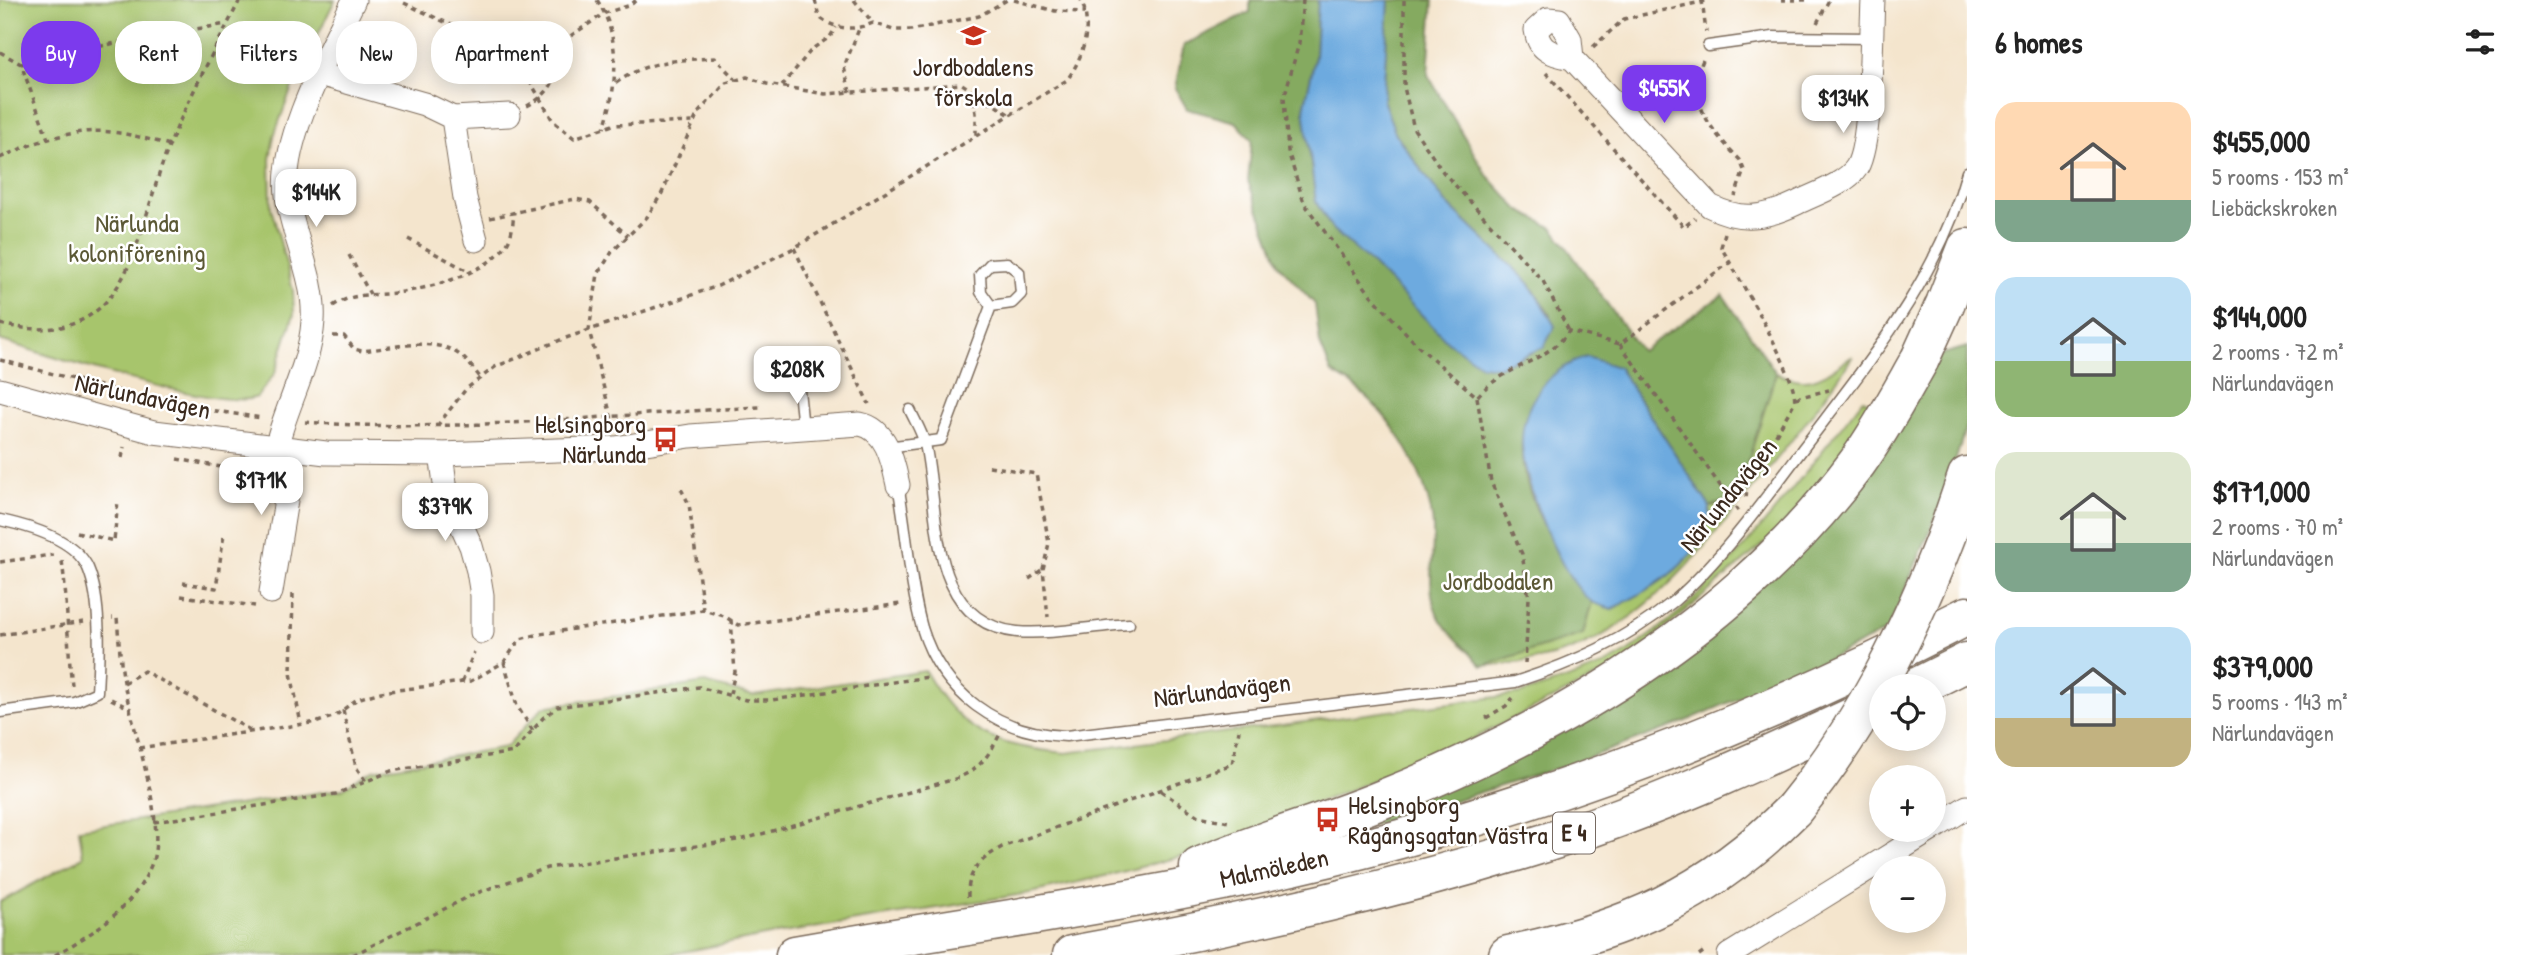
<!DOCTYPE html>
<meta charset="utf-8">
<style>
:root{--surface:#fff;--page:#f6f6f6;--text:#222;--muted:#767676;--accent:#7c3aed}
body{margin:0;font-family:"Patrick Hand",sans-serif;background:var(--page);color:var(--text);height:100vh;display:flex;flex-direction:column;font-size:26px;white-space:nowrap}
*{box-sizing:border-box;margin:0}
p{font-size:23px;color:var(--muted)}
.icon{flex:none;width:38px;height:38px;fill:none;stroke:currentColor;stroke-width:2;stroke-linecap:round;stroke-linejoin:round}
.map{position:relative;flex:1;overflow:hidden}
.details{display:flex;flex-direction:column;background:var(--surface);width:560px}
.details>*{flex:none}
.hud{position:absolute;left:21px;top:21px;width:665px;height:63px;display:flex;gap:14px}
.fabs{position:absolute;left:1869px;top:674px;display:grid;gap:14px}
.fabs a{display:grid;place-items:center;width:77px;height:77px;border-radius:50%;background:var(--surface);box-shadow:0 4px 18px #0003;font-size:35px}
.price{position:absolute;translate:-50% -60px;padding:0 16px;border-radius:14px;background:#fff;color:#222;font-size:23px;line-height:46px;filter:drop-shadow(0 2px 4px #0008)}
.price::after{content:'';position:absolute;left:50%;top:42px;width:21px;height:16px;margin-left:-10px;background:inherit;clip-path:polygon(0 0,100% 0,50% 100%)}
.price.active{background:var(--accent);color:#fff}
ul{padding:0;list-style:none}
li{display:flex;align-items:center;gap:21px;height:175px;padding:0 28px}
li span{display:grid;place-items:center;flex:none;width:196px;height:140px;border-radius:21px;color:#555}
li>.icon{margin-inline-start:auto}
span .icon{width:84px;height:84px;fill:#fffc;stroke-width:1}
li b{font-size:30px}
h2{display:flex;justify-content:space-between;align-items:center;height:84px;padding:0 28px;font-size:30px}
.pill{padding:0 24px;border-radius:28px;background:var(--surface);box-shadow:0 4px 18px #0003;font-size:24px;line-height:63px}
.pill.active{background:var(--accent);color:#fff}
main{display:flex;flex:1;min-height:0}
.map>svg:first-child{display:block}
</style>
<main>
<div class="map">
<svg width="1967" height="955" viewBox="0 0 1967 955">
<rect width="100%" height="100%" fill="#fff"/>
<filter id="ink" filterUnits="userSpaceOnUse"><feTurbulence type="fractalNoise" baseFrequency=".0143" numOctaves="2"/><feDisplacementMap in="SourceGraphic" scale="14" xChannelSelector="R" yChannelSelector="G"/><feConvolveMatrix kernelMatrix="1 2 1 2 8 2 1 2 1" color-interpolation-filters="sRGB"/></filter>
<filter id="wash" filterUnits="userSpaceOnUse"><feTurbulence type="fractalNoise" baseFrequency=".00686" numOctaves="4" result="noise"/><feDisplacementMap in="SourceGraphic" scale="28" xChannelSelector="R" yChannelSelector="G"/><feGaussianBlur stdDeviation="1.57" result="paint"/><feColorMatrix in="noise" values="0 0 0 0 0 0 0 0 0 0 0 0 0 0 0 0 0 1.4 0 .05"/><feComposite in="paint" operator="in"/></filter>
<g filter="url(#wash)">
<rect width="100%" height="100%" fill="#f4e5cd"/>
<!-- green -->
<g fill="#a7c56c" stroke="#717845" stroke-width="2">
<path d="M0 0H335L292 87 274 136 270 159 271 207 293 290 294 314 275 373 257 397C223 412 42 354 0 340Z"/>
<path d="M1853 356C1821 405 1785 450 1747 495 1702 550 1658 606 1594 640 1558 659 1521 663 1482 666L1583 634 1592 602 1612 609C1653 587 1708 559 1710 507L1726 501 1749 458 1776 373C1813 389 1822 375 1853 356Z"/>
<path d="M1863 399 1877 406 1807 507 1625 663 1470 740 1201 851 1118 873 1030 893 770 935 667 955H0V902L83 857 79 829 342 789 373 770 506 747 543 707 705 683 753 696 925 671C962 735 995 746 1066 753L1520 694C1555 683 1593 673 1624 654 1720 592 1793 487 1863 399Z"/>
</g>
<!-- forest -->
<g fill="#85aa60" stroke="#606a3f" stroke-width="2">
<path d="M1250 0H1318L1315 57 1304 109 1316 202 1332 229 1498 367 1544 347 1550 315 1529 283 1445 202 1396 135 1383 100 1389 0H1433L1428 75 1486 174 1519 210 1553 228 1641 351 1723 295 1776 373 1749 458 1726 501 1710 507 1618 367 1542 386C1531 403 1524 420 1522 441 1518 491 1561 564 1592 602L1583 634 1482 666C1470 652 1443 629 1437 613 1424 583 1437 548 1432 517 1422 461 1383 399 1332 373L1320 344 1315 304 1279 265 1248 181 1252 140 1236 122 1187 109 1175 88 1184 45 1250 12Z"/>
<path d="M1967 347V423L1944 498 1888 630 1838 655 1677 725 1568 765 1388 821 1302 841 1644 678 1939 355Z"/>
</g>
<!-- water -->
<g fill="#6daadf" stroke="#546a7e" stroke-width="2">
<path d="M1318 0H1389L1383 100 1396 135 1445 202 1529 283 1555 326 1544 347 1498 367 1481 365 1448 342 1374 266 1332 229 1316 202 1304 109 1315 57Z"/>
<path d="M1587 357 1618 367 1710 507C1708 559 1653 588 1612 609 1606 607 1597 605 1592 602 1561 580 1522 481 1522 443 1522 402 1549 368 1587 357Z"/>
</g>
</g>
<g filter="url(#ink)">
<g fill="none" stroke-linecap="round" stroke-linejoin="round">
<defs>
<g id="lane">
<path d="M1708 46 1773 37 1871 38"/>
<path d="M798 381 803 428"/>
<path d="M910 410C915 421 922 432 925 444 940 509 926 622 1017 632 1050 635 1095 626 1129 624"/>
<path d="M887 447 941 440 991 306 1012 303 1021 294 1019 272 1007 263 990 264 980 275 981 292 991 306"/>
<path d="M898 485C907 531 909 582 922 628 942 693 998 734 1066 736L1515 682C1573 663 1626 640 1674 601 1718 564 1769 494 1804 447 1869 361 1939 278 1967 172"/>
<path d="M0 520C28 526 75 539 88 568 102 601 99 657 97 692L74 702 0 712"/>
</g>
<g id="street">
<path d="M1572 58 1570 39 1559 20 1548 19 1536 30C1539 52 1553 54 1572 58L1710 206C1741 222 1766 218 1797 203 1815 194 1846 184 1857 167 1872 141 1871 35 1873 0"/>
<path d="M319 74 424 104 453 118 465 198 476 240"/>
<path d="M453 118 509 115"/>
<path d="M0 390 154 432 326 453 441 454 615 448 690 436 860 424C887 429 893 462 898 485"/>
<path d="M276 448C286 405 310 366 313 321 316 279 292 236 287 195 280 139 330 51 354 0"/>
<path d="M441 454 446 491 471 546 478 571 482 595V632"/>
<path d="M271 592 294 451"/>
<path d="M1934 828 1967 807"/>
<path d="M1729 955 1931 830"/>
</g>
<g id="highway">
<path d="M1945 304 1967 248"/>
<path d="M1950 526 1967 476"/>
<path d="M1919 686 1967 662"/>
<path d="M1199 867C1257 841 1319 825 1378 801 1561 729 1738 623 1857 463 1881 430 1900 394 1920 359"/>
<path d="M795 955C997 919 1202 894 1400 839 1596 785 1786 709 1967 616"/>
<path d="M1072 955C1241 924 1409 888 1573 834 1677 799 1777 752 1876 706"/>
<path d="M1508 955C1625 931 1709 895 1794 809"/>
</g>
</defs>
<!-- lane casing -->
<use href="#lane" stroke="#7c6b5b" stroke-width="13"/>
<!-- street casing -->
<use href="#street" stroke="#7c6b5b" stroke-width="25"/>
<!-- highway casing -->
<use href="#highway" stroke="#7c6b5b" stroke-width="41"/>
<!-- path -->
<g stroke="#7c6b5b" stroke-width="3.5" stroke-dasharray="5 5" stroke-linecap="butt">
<path d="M597 0C622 38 617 87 604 128"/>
<path d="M815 0 819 17C836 30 853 31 873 23L893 30H911L979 16 1007 0"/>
<path d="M854 0 873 23"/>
<path d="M1014 0 1055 11 1086 12"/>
<path d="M1303 0 1299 43 1284 98 1288 151 1304 203 1370 294 1418 346 1477 397C1502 366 1547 363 1569 331L1620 344 1730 262"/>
<path d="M1404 0V87L1414 129 1443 172 1543 281 1569 331"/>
<path d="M1702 0 1706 32"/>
<path d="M1781 0H1806"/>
<path d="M404 3 460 29 519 62 553 121 574 138 613 125 694 122"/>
<path d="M1817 23 1829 0"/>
<path d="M1593 47 1624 19 1710 0"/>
<path d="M0 52 21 64 48 139"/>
<path d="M1703 60C1685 102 1713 132 1740 160L1744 170 1735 196"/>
<path d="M519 62 534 39 547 37 557 45 605 13 631 5 636 0"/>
<path d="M21 64 129 40 227 24"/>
<path d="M1546 73 1684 227 1695 218"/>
<path d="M616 83C648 60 677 60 715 58L735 79"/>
<path d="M782 86 812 49 830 37 836 27"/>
<path d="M972 90 976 113V136"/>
<path d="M850 92 844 67 859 29"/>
<path d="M1636 99C1656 81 1678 92 1697 72"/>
<path d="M527 106C554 92 560 73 557 45"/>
<path d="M0 158C33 142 74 128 111 132 131 134 151 140 170 145"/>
<path d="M490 218 575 199 590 202 628 236"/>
<path d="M1725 233 1721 247C1735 272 1802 382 1794 403L1747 485 1746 499"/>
<path d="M408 239 470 272"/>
<path d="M794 248 869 404"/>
<path d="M349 255 370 294"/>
<path d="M333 306C354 292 371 296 395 293 429 289 501 271 511 234 513 227 513 219 514 212"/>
<path d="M0 324C135 355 133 234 170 144 190 95 216 47 240 0"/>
<path d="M333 336H344L354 349 362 351C392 348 435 335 461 356 468 361 474 370 480 377"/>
<path d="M1620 344 1738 511"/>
<path d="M0 360 169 404 262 418"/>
<path d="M1477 397 1491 482 1522 554 1529 598 1525 663"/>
<path d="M1796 398 1829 390"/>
<path d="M305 422C458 434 609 414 762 407"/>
<path d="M437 426 466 389 495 367 563 339 718 286 794 248 1067 80C1083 58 1093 26 1081 0"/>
<path d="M614 428 589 330 598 274 612 252 647 217 662 193 698 113 726 83 747 77 767 84 825 94 962 84 1010 115"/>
<path d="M122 458 124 447"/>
<path d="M177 459 270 476"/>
<path d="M989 466 1036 474 1049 543 1043 569 1048 617"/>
<path d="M681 489 689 504 703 610"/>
<path d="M77 532 114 541 118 501"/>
<path d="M62 561C68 603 67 643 72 685"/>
<path d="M0 562 53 555"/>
<path d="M1029 579 1043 569"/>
<path d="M183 583 216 588 224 534"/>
<path d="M293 594 291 673 301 724"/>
<path d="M181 596 255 606"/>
<path d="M0 635 84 622"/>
<path d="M504 662 517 706 533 731"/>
<path d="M462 682 474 652"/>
<path d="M124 683 144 671 250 730"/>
<path d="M730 694 735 672 731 620"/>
<path d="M111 699 131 709"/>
<path d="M343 710 356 767 367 783"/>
<path d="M1486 718 1506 706 1513 698"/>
<path d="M139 748 318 722 335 716 357 699 381 692 471 681 504 662 520 639 540 634 703 610 724 616 738 625 901 604"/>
<path d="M1161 791 1198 816 1229 822"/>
<path d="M154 822 336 794 391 771 514 752 543 718 557 707 699 687 746 700H772L928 677"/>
<path d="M968 897C967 871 981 859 1002 847L1232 764 1239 730"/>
<path d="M55 955C95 932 137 906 153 860 166 819 131 726 124 682 120 661 119 639 117 618H112"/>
<path d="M353 955 474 894 547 868 744 839 955 779C980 769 988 757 1000 734"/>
<path d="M1699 955 1707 949"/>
</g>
<!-- lane -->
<use href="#lane" stroke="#fff" stroke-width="10"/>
<!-- street -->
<use href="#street" stroke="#fff" stroke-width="23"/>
<!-- highway -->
<use href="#highway" stroke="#fff" stroke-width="38"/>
<defs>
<g id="highway-bridge">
<path d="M1920 359 1945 304"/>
<path d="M1794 809C1864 723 1911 629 1950 526"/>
</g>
</defs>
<!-- highway-bridge casing -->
<use href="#highway-bridge" stroke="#7c6b5b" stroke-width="41" stroke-linecap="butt"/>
<!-- highway-bridge -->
<use href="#highway-bridge" stroke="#fff" stroke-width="38"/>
</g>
</g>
<!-- icons -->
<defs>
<symbol id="school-bare" viewBox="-9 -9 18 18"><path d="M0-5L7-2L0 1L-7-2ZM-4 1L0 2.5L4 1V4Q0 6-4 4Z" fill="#c8321e" stroke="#fff" stroke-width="2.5" paint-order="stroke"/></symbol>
<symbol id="bus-bare" viewBox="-9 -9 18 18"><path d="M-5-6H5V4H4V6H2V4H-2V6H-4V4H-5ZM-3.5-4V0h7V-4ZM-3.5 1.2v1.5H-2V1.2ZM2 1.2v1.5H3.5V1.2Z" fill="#c8321e" stroke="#fff" stroke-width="2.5" paint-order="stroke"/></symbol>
</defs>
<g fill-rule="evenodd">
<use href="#school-bare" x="956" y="18" width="35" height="35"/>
<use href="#bus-bare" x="648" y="422" width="35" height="35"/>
<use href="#bus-bare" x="1310" y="802" width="35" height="35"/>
</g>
<g text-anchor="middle" stroke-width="5" stroke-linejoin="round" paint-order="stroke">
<!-- shield labels -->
<rect fill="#fff" stroke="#766a62" stroke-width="2" x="1553" y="812.5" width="42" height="41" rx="5"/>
<g font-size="24" font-weight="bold" fill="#3b2a1e">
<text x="1574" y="841">E 4</text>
</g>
<!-- poi labels -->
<g font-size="26" fill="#3b2a1e" stroke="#fff">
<text x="973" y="76">Jordbodalens<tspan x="973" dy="30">förskola</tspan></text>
<text x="646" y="433" text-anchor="end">Helsingborg<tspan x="646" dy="30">Närlunda</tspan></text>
<text x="1348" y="814" text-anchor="start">Helsingborg<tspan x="1348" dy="30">Rågångsgatan Västra</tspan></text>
</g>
<!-- park labels -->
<g font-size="26" fill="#5b5835" stroke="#fff">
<text x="137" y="232">Närlunda<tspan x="137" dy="30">koloniförening</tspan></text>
<text x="1498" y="590">Jordbodalen</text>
</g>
<!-- street labels -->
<g font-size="26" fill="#3b2a1e" stroke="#fff">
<text transform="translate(143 396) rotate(12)" y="9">Närlundavägen</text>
<text transform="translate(1728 495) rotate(-51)" y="9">Närlundavägen</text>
<text transform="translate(1222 690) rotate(-7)" y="9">Närlundavägen</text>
<text transform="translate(1274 868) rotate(-12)" y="9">Malmöleden</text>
</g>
</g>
</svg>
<div class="fabs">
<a><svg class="icon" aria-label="locate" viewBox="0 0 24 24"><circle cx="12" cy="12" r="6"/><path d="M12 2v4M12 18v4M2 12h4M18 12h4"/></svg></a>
<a>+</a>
<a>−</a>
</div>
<b class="price active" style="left:1664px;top:125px">$455K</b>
<b class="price" style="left:1843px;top:135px">$134K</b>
<b class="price" style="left:316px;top:229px">$144K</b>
<b class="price" style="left:797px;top:406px">$208K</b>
<b class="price" style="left:261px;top:517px">$171K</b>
<b class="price" style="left:445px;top:543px">$379K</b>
<div class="hud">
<a class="pill active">Buy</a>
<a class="pill">Rent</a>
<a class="pill">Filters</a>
<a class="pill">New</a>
<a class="pill">Apartment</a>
</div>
</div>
<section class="details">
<h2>6 homes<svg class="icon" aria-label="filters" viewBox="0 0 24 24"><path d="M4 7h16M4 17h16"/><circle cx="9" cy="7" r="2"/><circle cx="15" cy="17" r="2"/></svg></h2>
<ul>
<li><span style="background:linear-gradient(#ffd9b3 70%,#7fa58c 0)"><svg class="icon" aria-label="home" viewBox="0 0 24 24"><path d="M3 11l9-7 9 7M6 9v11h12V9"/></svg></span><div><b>$455,000</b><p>5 rooms · 153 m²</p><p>Liebäckskroken</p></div></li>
<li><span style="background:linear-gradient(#bfe0f5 60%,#8fb573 0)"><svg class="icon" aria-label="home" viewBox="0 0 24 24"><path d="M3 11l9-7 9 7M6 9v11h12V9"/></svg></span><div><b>$144,000</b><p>2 rooms · 72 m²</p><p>Närlundavägen</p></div></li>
<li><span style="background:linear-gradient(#dfe7d0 65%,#7fa58c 0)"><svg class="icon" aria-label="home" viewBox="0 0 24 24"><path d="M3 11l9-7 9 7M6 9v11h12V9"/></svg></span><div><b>$171,000</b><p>2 rooms · 70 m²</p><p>Närlundavägen</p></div></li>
<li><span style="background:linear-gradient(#bfe0f5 65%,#c2b280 0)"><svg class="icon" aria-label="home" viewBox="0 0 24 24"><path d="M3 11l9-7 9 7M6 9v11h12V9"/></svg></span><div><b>$379,000</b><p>5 rooms · 143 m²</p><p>Närlundavägen</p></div></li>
</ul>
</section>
</main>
